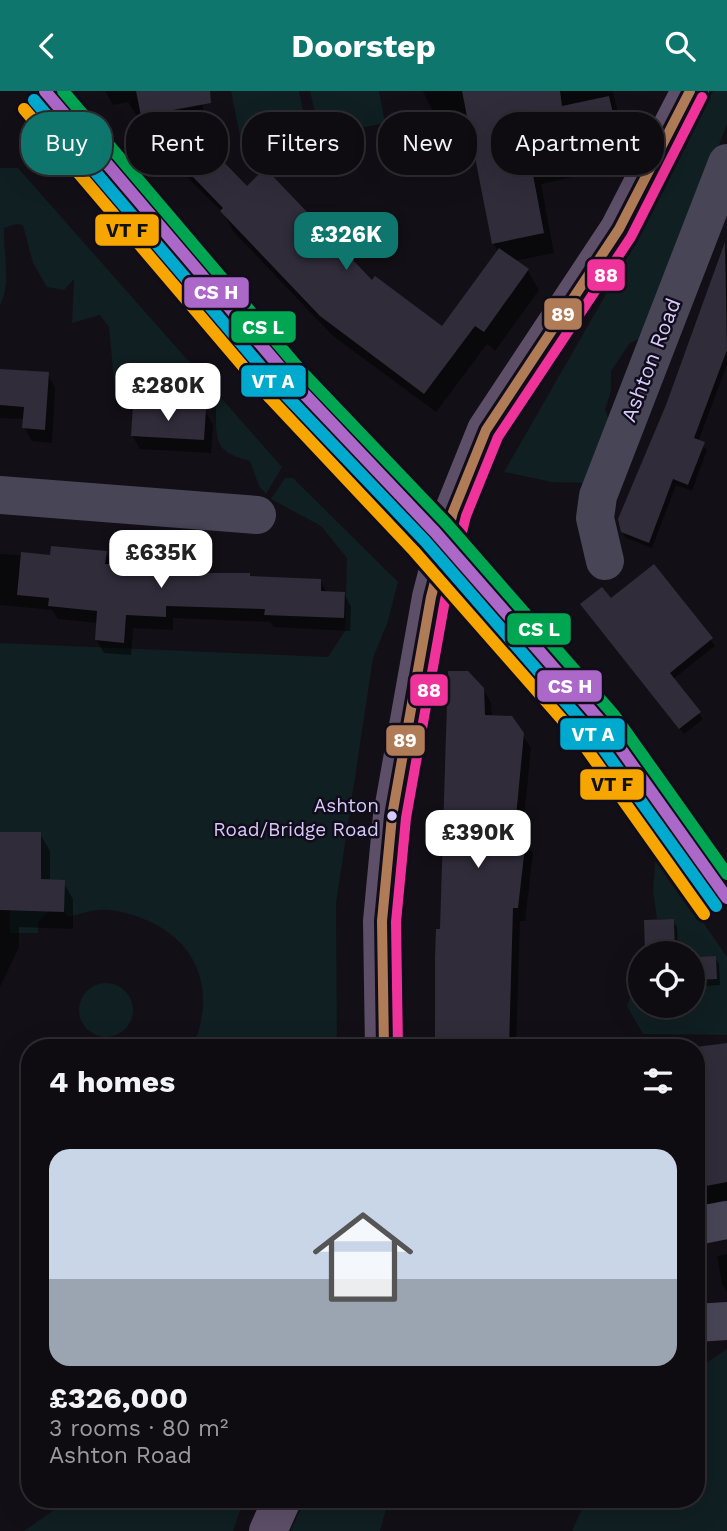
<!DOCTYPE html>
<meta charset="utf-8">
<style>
:root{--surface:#0e0c10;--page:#1c1a1e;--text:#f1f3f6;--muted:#9b9b9f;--line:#2e2c30;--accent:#0f766e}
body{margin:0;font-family:"Work Sans",sans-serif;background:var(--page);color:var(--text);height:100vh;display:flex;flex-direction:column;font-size:26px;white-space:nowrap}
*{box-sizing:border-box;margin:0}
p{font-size:23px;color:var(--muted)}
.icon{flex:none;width:38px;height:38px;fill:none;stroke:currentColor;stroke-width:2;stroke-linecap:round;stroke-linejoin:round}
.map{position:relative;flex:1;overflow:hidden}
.details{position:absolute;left:21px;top:948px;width:684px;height:469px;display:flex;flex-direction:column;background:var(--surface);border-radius:28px;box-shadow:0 7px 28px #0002,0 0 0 2px var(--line)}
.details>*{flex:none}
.banner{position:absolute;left:21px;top:21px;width:686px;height:63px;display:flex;gap:14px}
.tools{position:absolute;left:628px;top:850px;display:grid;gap:14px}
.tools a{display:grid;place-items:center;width:77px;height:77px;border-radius:50%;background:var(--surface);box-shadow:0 7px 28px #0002,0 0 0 2px var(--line);font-size:35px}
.price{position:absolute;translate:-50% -60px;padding:0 16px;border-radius:14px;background:#fff;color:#222;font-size:23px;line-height:46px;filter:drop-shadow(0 2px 4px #0008)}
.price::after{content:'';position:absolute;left:50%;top:42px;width:21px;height:16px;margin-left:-10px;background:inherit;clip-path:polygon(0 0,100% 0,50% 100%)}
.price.selected{background:var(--accent);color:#fff}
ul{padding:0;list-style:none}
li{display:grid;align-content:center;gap:14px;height:371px;padding:0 28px}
li span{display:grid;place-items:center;height:217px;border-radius:21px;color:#555}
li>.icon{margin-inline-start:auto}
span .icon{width:126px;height:126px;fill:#fffc;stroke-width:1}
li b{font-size:30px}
h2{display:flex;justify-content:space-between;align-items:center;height:84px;padding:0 28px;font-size:30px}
.pill{padding:0 24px;border-radius:28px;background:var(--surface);box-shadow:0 7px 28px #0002,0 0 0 2px var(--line);font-size:24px;line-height:63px}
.pill.selected{background:var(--accent);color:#fff}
header{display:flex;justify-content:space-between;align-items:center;height:91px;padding:0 28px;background:var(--accent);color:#fff;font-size:32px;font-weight:700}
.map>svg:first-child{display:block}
</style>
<header><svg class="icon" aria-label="back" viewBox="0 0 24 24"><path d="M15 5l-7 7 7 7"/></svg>Doorstep<svg class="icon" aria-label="search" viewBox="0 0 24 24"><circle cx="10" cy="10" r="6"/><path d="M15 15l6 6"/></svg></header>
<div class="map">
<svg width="727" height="1440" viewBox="0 0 727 1440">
<rect width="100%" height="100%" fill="#121016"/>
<!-- green -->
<g fill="#101f22">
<path d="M231 0H299L308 47 243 60Z"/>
<path d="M310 0H379L385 32 320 45Z"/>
<path d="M713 0H727V33L645 245 630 252 611 280V300L605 318 611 335 587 392 552 391 504 381 632 158Z"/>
<path d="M0 77H18L282 376 266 403 259 395 250 370C214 361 216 350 216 316 187 287 175 284 135 278L128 288 127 300 115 299 109 236 100 224 72 232 74 188 64 199 47 196 33 172 23 134 16 133 4 137C3 162 12 192 0 214Z"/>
<path d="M285 387H293L398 491 388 530 373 567 336 812 337 957H192C216 904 201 852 146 829 131 823 116 818 99 819 89 819 78 824 68 826L64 821V790L49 789 48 821 38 831V842H10V778L0 741V552L328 566 345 540 347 467 321 435 271 408Z"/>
<path d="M656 763 727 866V944L643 943 627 915 633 900 640 896V915H693V889L717 887 716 865 693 866V863L675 862 674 828H657L653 800Z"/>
<circle cx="106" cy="919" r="27"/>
<path d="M727 1258V1440H572L586 1409H696L697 1278Z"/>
<path d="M68 1409H244L233 1440H24Z"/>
<path d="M306 1409H386L388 1410 380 1440H290Z"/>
</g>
<!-- shadow -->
<g fill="#0007">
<path d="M105 0H200L206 35 189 38 247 97 372 192 443 237 498 160 493 152 469 22 437 29 423 0H613L630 73 541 93 554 162 514 170 528 180 539 199 495 260 487 253 436 321 333 245 233 140 224 123 178 77 167 58 187 38 154 44 143 26 138 27 128 11 113 14Z"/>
<path d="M727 155V274L698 351 707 359 692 400 676 394 652 457 626 447 622 441 640 386Z"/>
<path d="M0 280 48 283 55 297 52 352 32 350 24 336 25 328 0 327Z"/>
<path d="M205 320 213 334 211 362 140 358 132 344Z"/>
<path d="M106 462 113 475 187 478 190 484 320 489 327 502H344L351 516 350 540 274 536 270 531 173 527V539L133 537 131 564 104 562 96 548 98 532 58 528 52 519 0 514V463L52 466Z"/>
<path d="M654 475 715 555 673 588 703 628 684 643 586 520 610 510Z"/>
<path d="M483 598 491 612 492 626 522 643 531 657 522 749 533 762 525 830H520L516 957H441L437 950 442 840Z"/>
<path d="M0 743H40L50 760V790L63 791 73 808V838L19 836V856L0 896Z"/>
<path d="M673 830 677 836 678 863H647Z"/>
<path d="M715 867 719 873 720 894 693 896V868Z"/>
<path d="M727 954V1109L696 1115V957Z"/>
<path d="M727 1163V1201L722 1193 717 1165Z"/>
</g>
<!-- building -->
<g fill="#302c3a">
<path d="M136 0H210L211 12 141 25Z"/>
<path d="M462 0H560L562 15 609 5 620 53 531 73 544 142 492 153Z"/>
<path d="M188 34 247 95 265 77 372 189 375 185 442 235 499 157 529 178 484 241 475 235 424 303 320 225 220 120 223 117 165 57Z"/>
<path d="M725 151 727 259 694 347 705 351 688 394 673 388 649 452 621 441 618 428 666 314Z"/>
<path d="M0 278 49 281 45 339 22 337 24 316 0 314Z"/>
<path d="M133 314 206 318 204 349 131 345Z"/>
<path d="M51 455 107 460 105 473 188 476V482H250V485L321 488V500L345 501 344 527 264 524 265 518 166 515V526L126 524 124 552 95 549 97 520 48 515 49 507 17 504 21 461 50 464Z"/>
<path d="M654 473 713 547 670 582 701 621 679 638 580 513 602 496 611 507Z"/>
<path d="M448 580H468L484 597 485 624 512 625 524 642 514 747H526L518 817H513L509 957 435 950V867L436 838H440Z"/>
<path d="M0 741H41V788L65 789 64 821 0 819Z"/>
<path d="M674 828 675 862H645L644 829Z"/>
<path d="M716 865 717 888 693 889V866Z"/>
<path d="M727 952V1091L696 1097V956Z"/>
</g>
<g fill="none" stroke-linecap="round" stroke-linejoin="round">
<!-- minor -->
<g stroke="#484557" stroke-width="38">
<path d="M0 404 257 424"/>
<path d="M605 470 595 427 598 405 727 72"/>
<path d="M696 1135 727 1129"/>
<path d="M696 1232 727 1230"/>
</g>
<!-- major -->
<g stroke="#5d4f68" stroke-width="38">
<path d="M384 957 382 830 392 725 431 506 453 421 486 339 619 138 690 0"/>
<path d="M268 1440 282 1409"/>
</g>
<defs>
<path id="bus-1" d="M384 957 382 830 392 725 431 506 453 421 486 339 619 138 690 0"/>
<path id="bus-2" d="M398 957 396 831 406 727 445 509 466 425 498 346 631 146 702 6"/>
</defs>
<!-- bus-1 casing -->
<use href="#bus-1" stroke="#110c1a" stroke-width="16"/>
<!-- bus-2 casing -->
<use href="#bus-2" stroke="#110c1a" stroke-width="16"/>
<!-- bus-1 -->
<use href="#bus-1" stroke="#b07c57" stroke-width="10"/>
<!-- bus-2 -->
<use href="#bus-2" stroke="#ef339a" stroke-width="10"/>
<defs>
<path id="rail-1" d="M45 0 291 289 435 441 603 633 727 807"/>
<path id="rail-2" d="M34 9 280 298 425 450 592 642 716 815"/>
<path id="rail-3" d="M63 0 301 280 446 432 614 624 727 783"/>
<path id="rail-4" d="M24 18 270 307 414 460 581 650 704 823"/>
</defs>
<!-- rail-1 casing -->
<use href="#rail-1" stroke="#110c1a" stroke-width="18"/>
<!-- rail-2 casing -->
<use href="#rail-2" stroke="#110c1a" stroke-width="18"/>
<!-- rail-3 casing -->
<use href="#rail-3" stroke="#110c1a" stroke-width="18"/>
<!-- rail-4 casing -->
<use href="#rail-4" stroke="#110c1a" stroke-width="18"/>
<!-- rail-1 -->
<use href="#rail-1" stroke="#ac68c9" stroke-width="12"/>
<!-- rail-2 -->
<use href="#rail-2" stroke="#00a9ce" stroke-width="12"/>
<!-- rail-3 -->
<use href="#rail-3" stroke="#00a651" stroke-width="12"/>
<!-- rail-4 -->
<use href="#rail-4" stroke="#f7a600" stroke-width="12"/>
</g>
<!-- markers -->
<circle fill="#d7cafb" stroke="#110c1a" stroke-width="2.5" cx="392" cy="725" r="6"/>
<g text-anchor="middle" stroke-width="5" stroke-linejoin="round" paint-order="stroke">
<!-- bus labels -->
<g font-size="19" fill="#d7cafb" stroke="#110c1a" text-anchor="end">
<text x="379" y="721">Ashton<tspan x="379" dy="24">Road/Bridge Road</tspan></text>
</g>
<!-- street labels -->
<g font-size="21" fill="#d7cafb" stroke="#110c1a">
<text transform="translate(651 269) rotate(-69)" y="7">Ashton Road</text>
</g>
</g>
<g stroke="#110c1a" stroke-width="2.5">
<rect x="94" y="122" width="66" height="34" rx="7" fill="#f7a600"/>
<rect x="586" y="167" width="40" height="34" rx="7" fill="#ef339a"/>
<rect x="183" y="185" width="67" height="33" rx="7" fill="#ac68c9"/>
<rect x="543" y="206" width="40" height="34" rx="7" fill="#b07c57"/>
<rect x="230" y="219" width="67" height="34" rx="7" fill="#00a651"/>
<rect x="240" y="273" width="67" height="34" rx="7" fill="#00a9ce"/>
<rect x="506" y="521" width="66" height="34" rx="7" fill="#00a651"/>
<rect x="536" y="578" width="67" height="34" rx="7" fill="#ac68c9"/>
<rect x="409" y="582" width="40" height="34" rx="7" fill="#ef339a"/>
<rect x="559" y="626" width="67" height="34" rx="7" fill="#00a9ce"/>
<rect x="385" y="633" width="41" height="33" rx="7" fill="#b07c57"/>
<rect x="579" y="677" width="66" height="33" rx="7" fill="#f7a600"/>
</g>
<g font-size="19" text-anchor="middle" font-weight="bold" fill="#fff">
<text x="606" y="191">88</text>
<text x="216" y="208">CS H</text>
<text x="563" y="230">89</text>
<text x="263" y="243">CS L</text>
<text x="273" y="297">VT A</text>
<text x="539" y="545">CS L</text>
<text x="570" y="602">CS H</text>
<text x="429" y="606">88</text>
<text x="593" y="650">VT A</text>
<text x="405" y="656">89</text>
</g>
<g font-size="19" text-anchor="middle" font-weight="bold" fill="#111">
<text x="127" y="146">VT F</text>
<text x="612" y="700">VT F</text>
</g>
</svg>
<div class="tools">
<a><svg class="icon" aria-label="locate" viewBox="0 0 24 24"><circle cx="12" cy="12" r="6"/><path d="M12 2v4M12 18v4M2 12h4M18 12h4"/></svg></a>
</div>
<b class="price selected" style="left:346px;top:181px">£326K</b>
<b class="price" style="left:168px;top:332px">£280K</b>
<b class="price" style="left:161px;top:499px">£635K</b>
<b class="price" style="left:478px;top:779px">£390K</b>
<div class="banner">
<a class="pill selected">Buy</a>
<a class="pill">Rent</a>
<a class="pill">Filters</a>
<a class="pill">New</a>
<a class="pill">Apartment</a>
</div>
<section class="details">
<h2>4 homes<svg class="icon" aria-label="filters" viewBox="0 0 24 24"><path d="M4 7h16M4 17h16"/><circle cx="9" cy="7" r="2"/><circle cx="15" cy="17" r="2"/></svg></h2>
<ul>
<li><span style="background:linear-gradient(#c9d6e8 60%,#9aa5b1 0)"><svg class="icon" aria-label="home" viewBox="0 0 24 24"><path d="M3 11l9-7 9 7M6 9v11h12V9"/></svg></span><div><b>£326,000</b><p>3 rooms · 80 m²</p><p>Ashton Road</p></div></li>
</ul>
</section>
</div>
